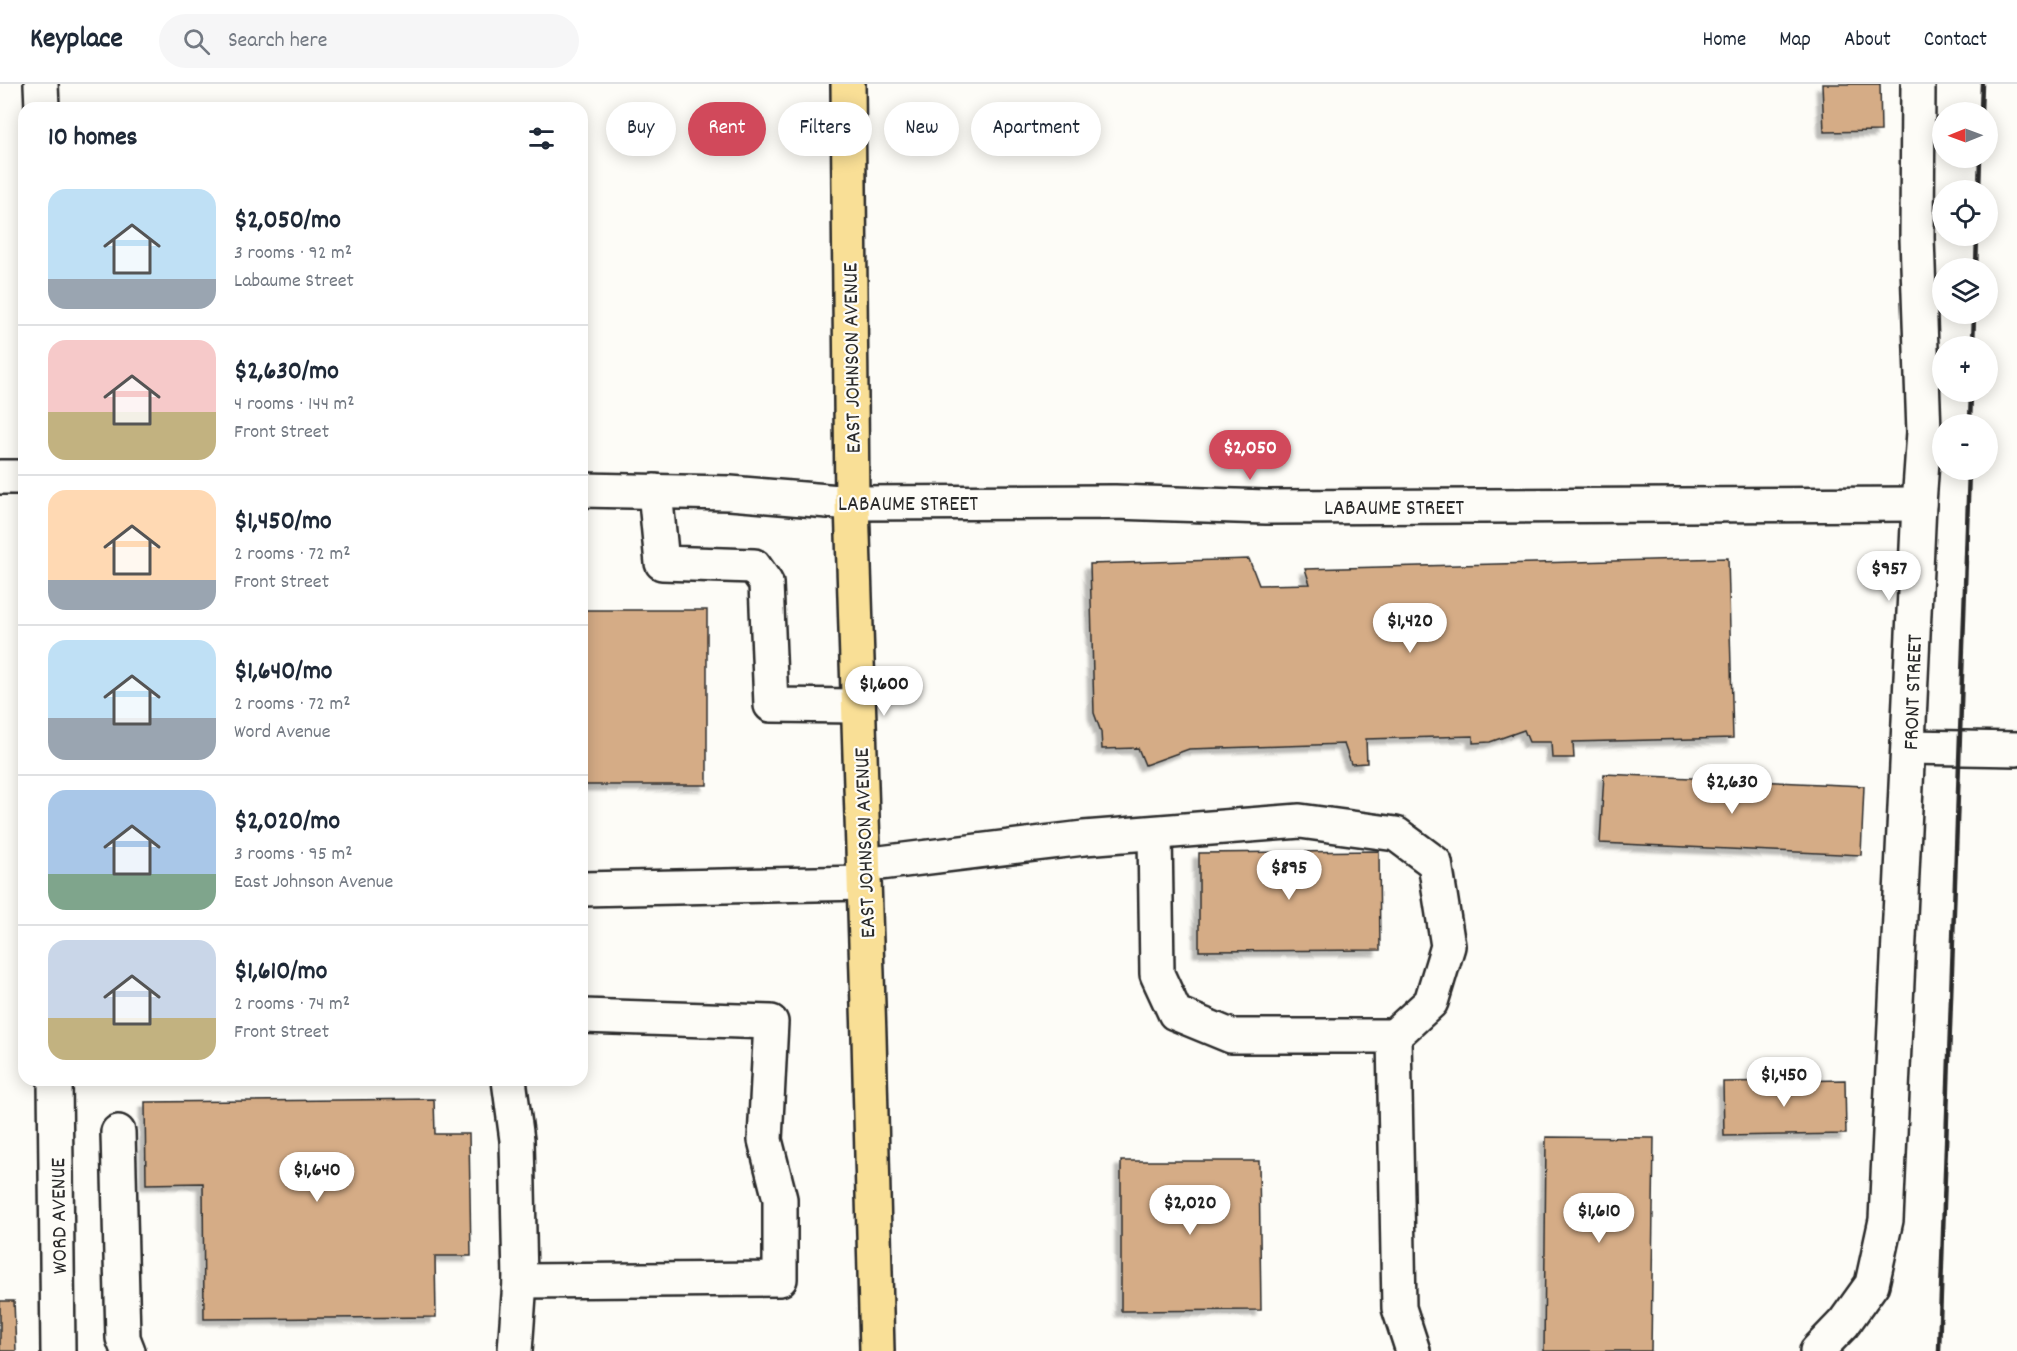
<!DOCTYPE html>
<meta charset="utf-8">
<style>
:root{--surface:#fff;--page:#f6f6f7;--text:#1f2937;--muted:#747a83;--line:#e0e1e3;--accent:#d1495b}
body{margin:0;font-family:Dekko,sans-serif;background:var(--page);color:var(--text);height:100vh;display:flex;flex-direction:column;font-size:22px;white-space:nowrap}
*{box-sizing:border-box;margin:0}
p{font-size:20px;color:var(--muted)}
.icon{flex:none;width:33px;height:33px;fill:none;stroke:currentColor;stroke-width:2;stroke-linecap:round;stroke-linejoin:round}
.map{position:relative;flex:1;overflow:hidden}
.sheet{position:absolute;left:18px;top:18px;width:570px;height:984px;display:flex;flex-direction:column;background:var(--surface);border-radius:18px;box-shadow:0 3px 15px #0003}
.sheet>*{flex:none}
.banner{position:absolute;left:606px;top:18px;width:570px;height:54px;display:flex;gap:12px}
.needle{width:39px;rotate:269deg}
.buttons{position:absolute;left:1932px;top:18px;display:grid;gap:12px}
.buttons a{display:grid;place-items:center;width:66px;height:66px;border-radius:50%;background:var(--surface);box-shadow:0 3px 15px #0003;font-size:30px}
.price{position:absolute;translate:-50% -51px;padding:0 14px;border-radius:21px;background:#fff;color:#222;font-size:20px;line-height:39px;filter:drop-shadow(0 2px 3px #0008)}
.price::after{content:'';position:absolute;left:50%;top:36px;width:18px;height:14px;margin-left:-9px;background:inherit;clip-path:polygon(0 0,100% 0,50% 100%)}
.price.active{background:var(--accent);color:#fff}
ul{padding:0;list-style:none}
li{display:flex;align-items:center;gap:18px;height:150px;padding:0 30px}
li+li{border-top:2px solid var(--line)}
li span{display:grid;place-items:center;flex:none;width:168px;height:120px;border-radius:18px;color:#555}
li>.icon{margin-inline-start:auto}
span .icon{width:72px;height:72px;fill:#fffc;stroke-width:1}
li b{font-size:26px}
h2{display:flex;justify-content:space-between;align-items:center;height:72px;padding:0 30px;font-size:26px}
.tag{padding:0 21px;border-radius:27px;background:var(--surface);box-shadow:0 3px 15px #0003;font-size:21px;line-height:54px}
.tag.active{background:var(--accent);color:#fff}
header{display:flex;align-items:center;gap:36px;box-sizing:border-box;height:84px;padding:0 30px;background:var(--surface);border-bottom:2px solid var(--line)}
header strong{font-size:28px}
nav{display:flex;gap:33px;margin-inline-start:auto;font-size:21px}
.search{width:420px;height:54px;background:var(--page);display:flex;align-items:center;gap:15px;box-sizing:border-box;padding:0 21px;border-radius:33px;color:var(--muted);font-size:22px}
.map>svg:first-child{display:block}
</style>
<header>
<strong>Keyplace</strong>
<div class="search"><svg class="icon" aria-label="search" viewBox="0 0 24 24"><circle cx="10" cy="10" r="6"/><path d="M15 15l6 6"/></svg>Search here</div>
<nav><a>Home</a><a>Map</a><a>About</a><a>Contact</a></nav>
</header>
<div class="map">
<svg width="2017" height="1267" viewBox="0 0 2017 1267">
<defs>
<filter id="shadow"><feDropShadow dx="-5.5" dy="5.5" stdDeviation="1.5" flood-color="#0004"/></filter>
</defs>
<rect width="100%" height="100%" fill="#fdfcf7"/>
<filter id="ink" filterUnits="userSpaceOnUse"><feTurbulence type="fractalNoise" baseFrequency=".0167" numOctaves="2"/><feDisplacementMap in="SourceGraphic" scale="12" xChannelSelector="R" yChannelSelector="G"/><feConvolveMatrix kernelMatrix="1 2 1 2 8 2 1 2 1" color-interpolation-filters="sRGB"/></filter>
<g filter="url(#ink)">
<!-- building -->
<g fill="#d5ac86" stroke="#2b2b2b" stroke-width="1.5" filter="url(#shadow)">
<path d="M1822 0H1880L1881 47 1824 48Z"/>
<path d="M1728 474 1733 654 1573 658 1574 674H1552L1551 658H1529L1524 646 1490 658 1473 659V652L1366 655 1367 679 1351 680 1344 660 1189 665 1145 681 1138 664 1102 665 1101 648 1094 629 1090 480 1249 475 1259 501 1310 500 1305 485Z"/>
<rect x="582" y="526" width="125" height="175"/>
<path d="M1604 690 1864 702 1861 771 1600 759Z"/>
<path d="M1379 767 1380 866 1199 867V769Z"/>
<path d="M1845 996 1846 1050 1724 1052 1723 998Z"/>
<path d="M434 1015 435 1050H469L471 1172H435L436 1233 204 1235 203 1099 146 1100 145 1018Z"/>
<path d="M1546 1053 1654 1054 1651 1267H1544Z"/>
<path d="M1121 1077H1259L1261 1226 1121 1227Z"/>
<path d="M0 1217H14L16 1267H0Z"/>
</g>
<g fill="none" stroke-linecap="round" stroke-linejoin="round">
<defs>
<g id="minor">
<path d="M41 0 42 24"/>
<path d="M0 393H24"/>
<path d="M582 406 730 409 852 419 1115 418 1266 423 1919 420"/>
<path d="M655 407 662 479 754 482 766 499 771 621 858 622"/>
<path d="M1909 663 2017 665"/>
<path d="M1155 749 1157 890 1175 929 1231 952H1394"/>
<path d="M864 781 1084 754 1300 737 1396 750 1435 779 1448 862 1431 918 1394 952 1399 1224 1413 1267"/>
<path d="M582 805 864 799"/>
<path d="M55 996 58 1267"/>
<path d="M509 996 517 1056 520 1197 515 1267"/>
<path d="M118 1048 123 1254 128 1267"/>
<path d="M520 1197 780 1195V1115L765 1056 771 938 582 932"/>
<path d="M1817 1267 1844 1239 1872 1200 1886 1136 1919 420 1924 348 1917 154 1918 0"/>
</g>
<path id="major" d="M848 0 852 419 869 953 877 1267"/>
</defs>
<!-- minor casing -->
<use href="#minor" stroke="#2b2b2b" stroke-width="38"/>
<!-- major casing -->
<use href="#major" stroke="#2b2b2b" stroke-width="38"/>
<!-- minor -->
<use href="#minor" stroke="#fdfcf7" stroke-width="33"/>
<!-- major -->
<use href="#major" stroke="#f9df96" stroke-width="33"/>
<!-- rail -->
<g stroke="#2b2b2b" stroke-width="4.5">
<path d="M1981 28 1982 0"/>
<path d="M1979 106 1980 74"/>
<path d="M1976 184 1977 152"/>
<path d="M1973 262 1974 230"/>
<path d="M1970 340 1971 308"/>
<path d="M1939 1267 1969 386"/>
</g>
</g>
</g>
<g text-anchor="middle" stroke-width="4.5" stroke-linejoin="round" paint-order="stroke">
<!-- street labels -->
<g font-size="22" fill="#2b2b2b" stroke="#fdfcf7">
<text transform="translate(850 274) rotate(-91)" y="8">EAST JOHNSON AVENUE</text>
<text x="908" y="426">LABAUME STREET</text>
<text x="1394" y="430">LABAUME STREET</text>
<text transform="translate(1911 608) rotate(-88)" y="8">FRONT STREET</text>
<text transform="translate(863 759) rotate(-92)" y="8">EAST JOHNSON AVENUE</text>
<text transform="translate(57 1132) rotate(-91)" y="8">WORD AVENUE</text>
</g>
</g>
</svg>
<div class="buttons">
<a><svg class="needle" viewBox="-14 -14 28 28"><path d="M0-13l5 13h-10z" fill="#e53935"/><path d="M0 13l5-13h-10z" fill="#747a83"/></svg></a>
<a><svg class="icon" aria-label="locate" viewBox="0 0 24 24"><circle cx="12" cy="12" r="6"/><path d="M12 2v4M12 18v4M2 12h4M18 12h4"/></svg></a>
<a><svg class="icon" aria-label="layers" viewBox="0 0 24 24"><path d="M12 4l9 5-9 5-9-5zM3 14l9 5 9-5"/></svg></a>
<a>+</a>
<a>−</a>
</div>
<b class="price active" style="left:1250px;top:397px">$2,050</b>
<b class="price" style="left:1889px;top:518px">$957</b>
<b class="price" style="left:1410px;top:570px">$1,420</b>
<b class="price" style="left:884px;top:633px">$1,600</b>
<b class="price" style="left:1732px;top:731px">$2,630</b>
<b class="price" style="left:1289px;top:817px">$895</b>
<b class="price" style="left:1784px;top:1024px">$1,450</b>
<b class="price" style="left:317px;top:1119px">$1,640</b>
<b class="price" style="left:1190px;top:1152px">$2,020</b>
<b class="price" style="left:1599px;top:1160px">$1,610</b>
<div class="banner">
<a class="tag">Buy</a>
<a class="tag active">Rent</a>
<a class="tag">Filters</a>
<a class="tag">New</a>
<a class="tag">Apartment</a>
</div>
<section class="sheet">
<h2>10 homes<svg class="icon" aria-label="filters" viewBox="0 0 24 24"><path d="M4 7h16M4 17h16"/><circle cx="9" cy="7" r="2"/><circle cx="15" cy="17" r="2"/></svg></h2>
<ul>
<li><span style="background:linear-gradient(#bfe0f5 75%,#9aa5b1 0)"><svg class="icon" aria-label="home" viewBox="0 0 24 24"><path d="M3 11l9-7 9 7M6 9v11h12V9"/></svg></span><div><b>$2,050/mo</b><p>3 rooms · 92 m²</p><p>Labaume Street</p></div></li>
<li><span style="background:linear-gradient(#f6c9c9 60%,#c2b280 0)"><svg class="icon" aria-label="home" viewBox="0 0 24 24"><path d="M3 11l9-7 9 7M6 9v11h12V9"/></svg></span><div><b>$2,630/mo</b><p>4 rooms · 144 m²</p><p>Front Street</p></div></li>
<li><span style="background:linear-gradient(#ffd9b3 75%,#9aa5b1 0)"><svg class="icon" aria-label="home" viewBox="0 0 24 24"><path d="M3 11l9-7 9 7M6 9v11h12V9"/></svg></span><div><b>$1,450/mo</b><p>2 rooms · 72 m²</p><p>Front Street</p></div></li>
<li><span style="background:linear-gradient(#bfe0f5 65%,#9aa5b1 0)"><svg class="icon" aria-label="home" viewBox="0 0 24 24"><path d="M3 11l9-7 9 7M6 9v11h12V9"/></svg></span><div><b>$1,640/mo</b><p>2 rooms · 72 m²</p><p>Word Avenue</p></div></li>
<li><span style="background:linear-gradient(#a9c7e8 70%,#7fa58c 0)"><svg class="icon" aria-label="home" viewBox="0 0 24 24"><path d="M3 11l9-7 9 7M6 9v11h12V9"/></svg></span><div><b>$2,020/mo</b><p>3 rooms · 95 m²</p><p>East Johnson Avenue</p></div></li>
<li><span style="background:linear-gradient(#c9d6e8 65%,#c2b280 0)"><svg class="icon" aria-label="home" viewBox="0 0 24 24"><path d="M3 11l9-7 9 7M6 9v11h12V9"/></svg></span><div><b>$1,610/mo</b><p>2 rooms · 74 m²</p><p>Front Street</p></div></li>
</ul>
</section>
</div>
